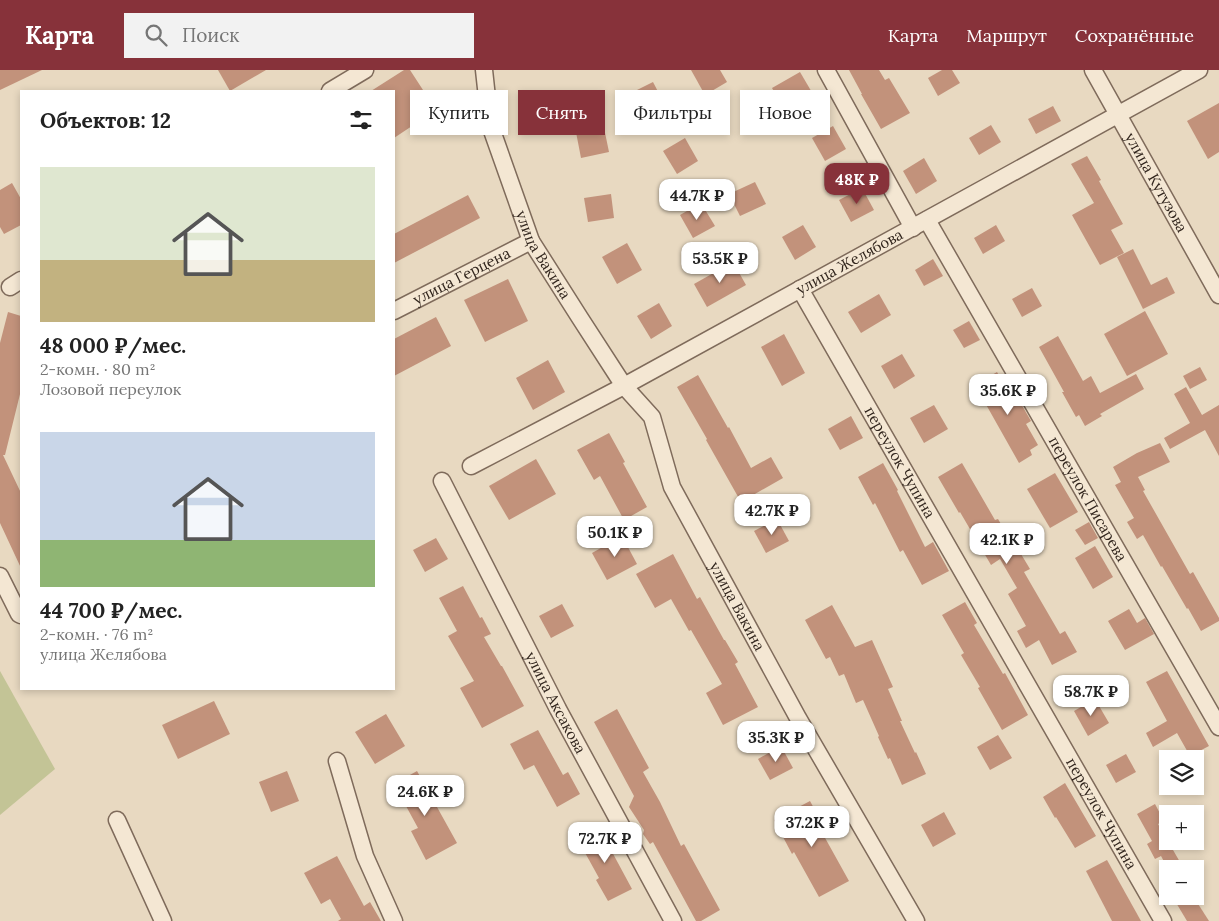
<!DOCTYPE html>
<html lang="ru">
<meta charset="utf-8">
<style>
:root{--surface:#fff;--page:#f2f2f2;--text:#222;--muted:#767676;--accent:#87323a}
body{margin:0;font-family:Lora,serif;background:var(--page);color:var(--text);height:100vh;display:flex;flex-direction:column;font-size:19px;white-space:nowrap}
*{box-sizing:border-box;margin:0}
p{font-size:16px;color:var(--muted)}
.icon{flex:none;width:28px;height:28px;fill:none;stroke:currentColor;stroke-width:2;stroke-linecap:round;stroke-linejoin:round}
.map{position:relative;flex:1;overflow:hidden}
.side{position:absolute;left:20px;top:20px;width:375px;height:600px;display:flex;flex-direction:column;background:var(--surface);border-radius:0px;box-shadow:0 2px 8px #0003}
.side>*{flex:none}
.banner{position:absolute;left:410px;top:20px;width:475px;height:45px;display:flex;gap:10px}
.controls{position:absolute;left:1159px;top:680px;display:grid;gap:10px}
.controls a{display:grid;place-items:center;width:45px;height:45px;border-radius:0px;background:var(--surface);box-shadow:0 2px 8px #0003;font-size:25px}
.price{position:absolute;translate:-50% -42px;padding:0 11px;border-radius:10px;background:#fff;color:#222;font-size:16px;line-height:32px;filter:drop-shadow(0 1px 2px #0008)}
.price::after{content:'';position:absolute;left:50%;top:30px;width:15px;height:11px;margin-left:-8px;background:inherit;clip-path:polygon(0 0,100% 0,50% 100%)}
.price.active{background:var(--accent);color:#fff}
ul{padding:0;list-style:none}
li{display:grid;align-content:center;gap:10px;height:265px;padding:0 20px}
li span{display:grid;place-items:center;height:155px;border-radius:0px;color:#555}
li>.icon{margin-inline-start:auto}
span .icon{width:90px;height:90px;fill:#fffc;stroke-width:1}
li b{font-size:21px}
h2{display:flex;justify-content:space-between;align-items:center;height:60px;padding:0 20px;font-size:21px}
.tag{padding:0 18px;border-radius:0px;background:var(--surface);box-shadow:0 2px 8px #0003;font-size:18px;line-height:45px}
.tag.active{background:var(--accent);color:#fff}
header{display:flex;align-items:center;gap:30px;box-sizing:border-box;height:70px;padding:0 25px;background:var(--accent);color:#fff}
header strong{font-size:24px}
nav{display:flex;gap:28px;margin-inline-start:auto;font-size:18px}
.search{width:350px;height:45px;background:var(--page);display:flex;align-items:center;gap:12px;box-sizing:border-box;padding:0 18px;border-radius:0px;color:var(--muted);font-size:19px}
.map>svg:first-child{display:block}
</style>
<header>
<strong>Карта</strong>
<div class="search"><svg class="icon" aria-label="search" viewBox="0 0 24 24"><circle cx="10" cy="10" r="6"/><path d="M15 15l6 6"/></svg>Поиск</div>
<nav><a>Карта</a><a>Маршрут</a><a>Сохранённые</a></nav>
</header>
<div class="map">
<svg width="1219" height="851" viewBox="0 0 1219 851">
<rect width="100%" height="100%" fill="#e8d9c1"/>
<!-- green -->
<path fill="#c3c496" d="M0 601 55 699 0 745Z"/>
<!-- building -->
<g fill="#c2927b">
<path d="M0 0H42L0 20Z"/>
<path d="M218 0H266L230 21Z"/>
<path d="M404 0H410L436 40 394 68V21H371Z"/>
<path d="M691 0H720L727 12 705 25Z"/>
<path d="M849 0H879L885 10 889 8 910 43 881 59 861 24H862Z"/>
<path d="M942 0H952L960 13 938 26 928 8Z"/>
<path d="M800 2 817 31 789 47 772 18Z"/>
<path d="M653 12 665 35 643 47 631 23Z"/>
<path d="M596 26 601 53H603L609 82 581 88 575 57 562 59 557 33Z"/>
<path d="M1219 33V82L1208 89 1187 51Z"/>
<path d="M1053 36 1061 51 1036 64 1028 49Z"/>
<path d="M991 55 1001 72 979 85 969 68Z"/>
<path d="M833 56 846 79 825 91 812 68Z"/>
<path d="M685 68 698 91 677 104 663 81Z"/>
<path d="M1087 86 1101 110 1099 111 1123 154 1111 160 1124 183 1100 195 1072 145 1094 133 1071 94Z"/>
<path d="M924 88 937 111 916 124 903 101Z"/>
<path d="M755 112 766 134 740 146 729 124Z"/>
<path d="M12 113 21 129V155L4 164 0 157V120Z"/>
<path d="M862 118 874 140 851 152 839 130Z"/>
<path d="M611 124 614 148 588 152 584 128Z"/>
<path d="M468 125 480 148 394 193V164Z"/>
<path d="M701 133 715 156 693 168 680 145Z"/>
<path d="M803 155 816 177 795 190 782 167Z"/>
<path d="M996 155 1005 171 983 184 974 168Z"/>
<path d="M627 173 642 200 617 214 602 187Z"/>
<path d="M1133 179 1151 215 1167 207 1175 223 1143 239 1117 187Z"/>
<path d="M933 189 943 206 924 216 915 200Z"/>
<path d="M733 192 746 215 707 237 694 214Z"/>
<path d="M508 209 528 251 485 272 464 230Z"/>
<path d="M1032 218 1042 236 1022 247 1012 229Z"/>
<path d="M879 224 891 245 861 263 848 242Z"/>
<path d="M659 233 672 256 651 269 637 246Z"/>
<path d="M1145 241 1168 284 1127 306 1104 264Z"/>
<path d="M8 242 21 246V320L5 385H3L21 423V498L0 453V273Z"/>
<path d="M436 247 451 276 394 306V269Z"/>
<path d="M969 251 980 270 964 278 953 260Z"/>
<path d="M784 264 805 303 782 316 761 277Z"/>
<path d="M1058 266 1083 311 1091 306 1100 323 1136 304 1144 319 1100 344 1102 346 1085 356 1079 345 1076 347 1062 322H1064L1039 277Z"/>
<path d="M902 284 915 306 894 319 881 296Z"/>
<path d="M548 290 565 322 533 340 516 308Z"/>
<path d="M1200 297 1207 310 1190 319 1183 306Z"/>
<path d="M997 302 1011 327 1016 325 1031 351 1026 354 1038 375 1030 380 1032 385 1019 393 975 315Z"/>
<path d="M698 305 728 358 729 357 751 398 771 387 783 408 741 432 706 370 707 369 677 317Z"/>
<path d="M1186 317 1202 345 1219 335V386L1205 360 1170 379 1164 368 1190 353 1174 324Z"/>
<path d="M934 335 948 359 924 373 910 348Z"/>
<path d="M851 346 863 368 840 380 828 359Z"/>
<path d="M609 363 625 392 623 393 647 437 624 450 600 406 594 410 577 380Z"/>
<path d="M1160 373 1170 392 1138 407 1145 420 1143 421 1190 504 1193 502 1219 548V551L1201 561 1188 538 1187 539 1162 496 1161 497 1143 465 1137 469 1127 452 1134 448 1115 415 1121 412 1113 397 1137 383Z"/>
<path d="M536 389 556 424 509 450 489 416Z"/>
<path d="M883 393 898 420 897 421 925 477 933 472 949 501 922 515 903 480 900 482 875 433 873 435 858 407Z"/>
<path d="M962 393 995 450 998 449 1016 480 1018 479 1030 499 1024 502 1060 564 1065 561 1077 582 1052 595 1039 570 1026 578 1017 561 1026 556 1008 524 1017 518 1000 489 991 495 960 442 959 443 938 407Z"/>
<path d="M1055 403 1078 442 1050 458 1027 419Z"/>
<path d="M777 449 789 471 766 483 754 461Z"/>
<path d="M1089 452 1098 468 1085 475 1075 460Z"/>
<path d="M622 466 637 494 607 510 592 483Z"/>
<path d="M436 468 448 489 425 502 413 480Z"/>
<path d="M1095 476 1113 507 1093 519 1075 488Z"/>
<path d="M673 484 697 529 700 527 724 570H725L738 592 735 594 758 637 723 655 706 623 722 614 691 560 689 561 671 529 655 538 636 504Z"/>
<path d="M463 516 480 548 482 547 491 564 484 567 501 596H502L524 636 482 658 460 618 474 611 448 566 457 561 439 528Z"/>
<path d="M965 532 977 553 974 555 1003 604 1005 603 1028 645 1002 660 978 618 980 617 961 585 964 583 942 545Z"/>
<path d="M562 534 574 556 551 568 539 546Z"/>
<path d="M832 535 855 577 872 570 893 617 888 619 902 651H900L915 683 916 682 926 704 902 715 890 688 888 689 878 667 879 666 863 630 856 633 844 604 839 606 830 587 826 589 805 550Z"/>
<path d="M1129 539 1137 553 1145 548 1154 564 1125 580 1108 551Z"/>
<path d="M1167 601 1209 676 1190 686 1177 663 1153 677 1146 663 1167 651 1146 612Z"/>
<path d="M1095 629 1109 653 1088 666 1074 641Z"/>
<path d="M214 631 230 664 178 689 162 655Z"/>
<path d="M617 639 649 698 643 702 660 732 681 776 684 774 720 840 701 851H696L653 772 650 774 643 764 644 760 629 737 634 726 594 652Z"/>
<path d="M386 644 405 676 375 694 355 662Z"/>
<path d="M538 660 563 705 568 702 580 724 557 737 534 695 524 700 510 674Z"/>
<path d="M998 665 1012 688 990 700 977 677Z"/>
<path d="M781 676 793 698 770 710 758 689Z"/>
<path d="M1126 684 1136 702 1116 713 1106 695Z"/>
<path d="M287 701 299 731 271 742 259 712Z"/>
<path d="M417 701 457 773 426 790 411 761 418 758 394 714Z"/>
<path d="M1065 713 1096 766 1075 778 1056 747 1055 748 1043 727Z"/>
<path d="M810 731 828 764 824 766 849 811 819 827 794 782 792 784 774 750Z"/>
<path d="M1155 734 1164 751 1158 754 1184 799H1168L1161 786 1155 789 1147 774 1152 771 1137 744Z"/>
<path d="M944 742 956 764 933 777 921 755Z"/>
<path d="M601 757 613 779 611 780 632 819 608 831 596 810 599 808 578 770Z"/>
<path d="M337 786 364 836 370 832 381 851H338L341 849 330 829 321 834 304 803Z"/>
<path d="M1107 790 1141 851H1112L1086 801Z"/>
<path d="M1172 826H1193L1209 851H1187Z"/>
</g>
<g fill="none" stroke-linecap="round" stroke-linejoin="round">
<defs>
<g id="street">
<path id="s1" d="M484 0 490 55 531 171 580 248 624 316 652 347 672 417 798 648 916 851"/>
<path d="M826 0 913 158"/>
<path id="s2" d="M1093 0 1219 225"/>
<path d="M330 21 365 0"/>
<path id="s3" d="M927 150 1219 657"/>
<path d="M10 217 21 210"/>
<path id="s4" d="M800 219 1163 851"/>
<path id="s5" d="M394 241 531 171"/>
<path id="s6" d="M471 396 624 316 1199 0"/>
<path id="s7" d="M442 411 558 639 673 851"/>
<path d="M0 506 19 544 21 545"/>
<path d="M337 691 365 786 394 851"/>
<path d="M117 750 163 851"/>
</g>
</defs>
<!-- street casing -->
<use href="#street" stroke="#7f6b5b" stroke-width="19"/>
<!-- street -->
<use href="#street" stroke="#f4e7d3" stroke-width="16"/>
</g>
<g text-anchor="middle" stroke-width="4" stroke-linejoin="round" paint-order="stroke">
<!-- street labels -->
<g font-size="15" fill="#31251d" stroke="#f0e4d0">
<text dy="5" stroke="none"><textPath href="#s2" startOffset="129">улица Кутузова</textPath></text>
<text dy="5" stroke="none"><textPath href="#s1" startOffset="196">улица Вакина</textPath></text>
<text dy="5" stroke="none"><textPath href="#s6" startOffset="430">улица Желябова</textPath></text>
<text dy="5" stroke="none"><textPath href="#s5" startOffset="76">улица Герцена</textPath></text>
<text dy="5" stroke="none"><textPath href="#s4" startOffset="200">переулок Чупина</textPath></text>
<text dy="5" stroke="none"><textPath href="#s3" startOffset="322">переулок Писарева</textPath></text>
<text dy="5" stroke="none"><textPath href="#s1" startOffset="601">улица Вакина</textPath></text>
<text dy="5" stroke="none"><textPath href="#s7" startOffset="249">улица Аксакова</textPath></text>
<text dy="5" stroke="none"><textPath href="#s4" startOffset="605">переулок Чупина</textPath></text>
</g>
</g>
</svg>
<div class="controls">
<a><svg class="icon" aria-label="layers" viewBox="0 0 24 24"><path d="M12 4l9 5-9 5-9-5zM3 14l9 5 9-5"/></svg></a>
<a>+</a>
<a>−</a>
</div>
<b class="price active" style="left:857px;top:135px">48K ₽</b>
<b class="price" style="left:697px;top:151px">44.7K ₽</b>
<b class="price" style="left:720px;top:214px">53.5K ₽</b>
<b class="price" style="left:1008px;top:346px">35.6K ₽</b>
<b class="price" style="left:772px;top:466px">42.7K ₽</b>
<b class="price" style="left:615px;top:488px">50.1K ₽</b>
<b class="price" style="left:1007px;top:495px">42.1K ₽</b>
<b class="price" style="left:1091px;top:647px">58.7K ₽</b>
<b class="price" style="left:776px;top:693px">35.3K ₽</b>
<b class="price" style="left:425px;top:747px">24.6K ₽</b>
<b class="price" style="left:812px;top:778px">37.2K ₽</b>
<b class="price" style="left:605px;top:794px">72.7K ₽</b>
<div class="banner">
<a class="tag">Купить</a>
<a class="tag active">Снять</a>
<a class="tag">Фильтры</a>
<a class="tag">Новое</a>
</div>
<section class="side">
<h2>Объектов: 12<svg class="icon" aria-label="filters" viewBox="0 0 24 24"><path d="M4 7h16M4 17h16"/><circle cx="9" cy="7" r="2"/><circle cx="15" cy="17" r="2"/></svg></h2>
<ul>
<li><span style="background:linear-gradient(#dfe7d0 60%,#c2b280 0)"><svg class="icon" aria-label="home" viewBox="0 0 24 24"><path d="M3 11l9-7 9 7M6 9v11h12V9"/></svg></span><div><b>48 000 ₽/мес.</b><p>2-комн. · 80 m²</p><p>Лозовой переулок</p></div></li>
<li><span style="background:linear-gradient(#c9d6e8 70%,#8fb573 0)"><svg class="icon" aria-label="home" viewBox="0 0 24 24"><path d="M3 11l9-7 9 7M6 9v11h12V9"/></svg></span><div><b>44 700 ₽/мес.</b><p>2-комн. · 76 m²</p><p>улица Желябова</p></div></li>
</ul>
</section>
</div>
